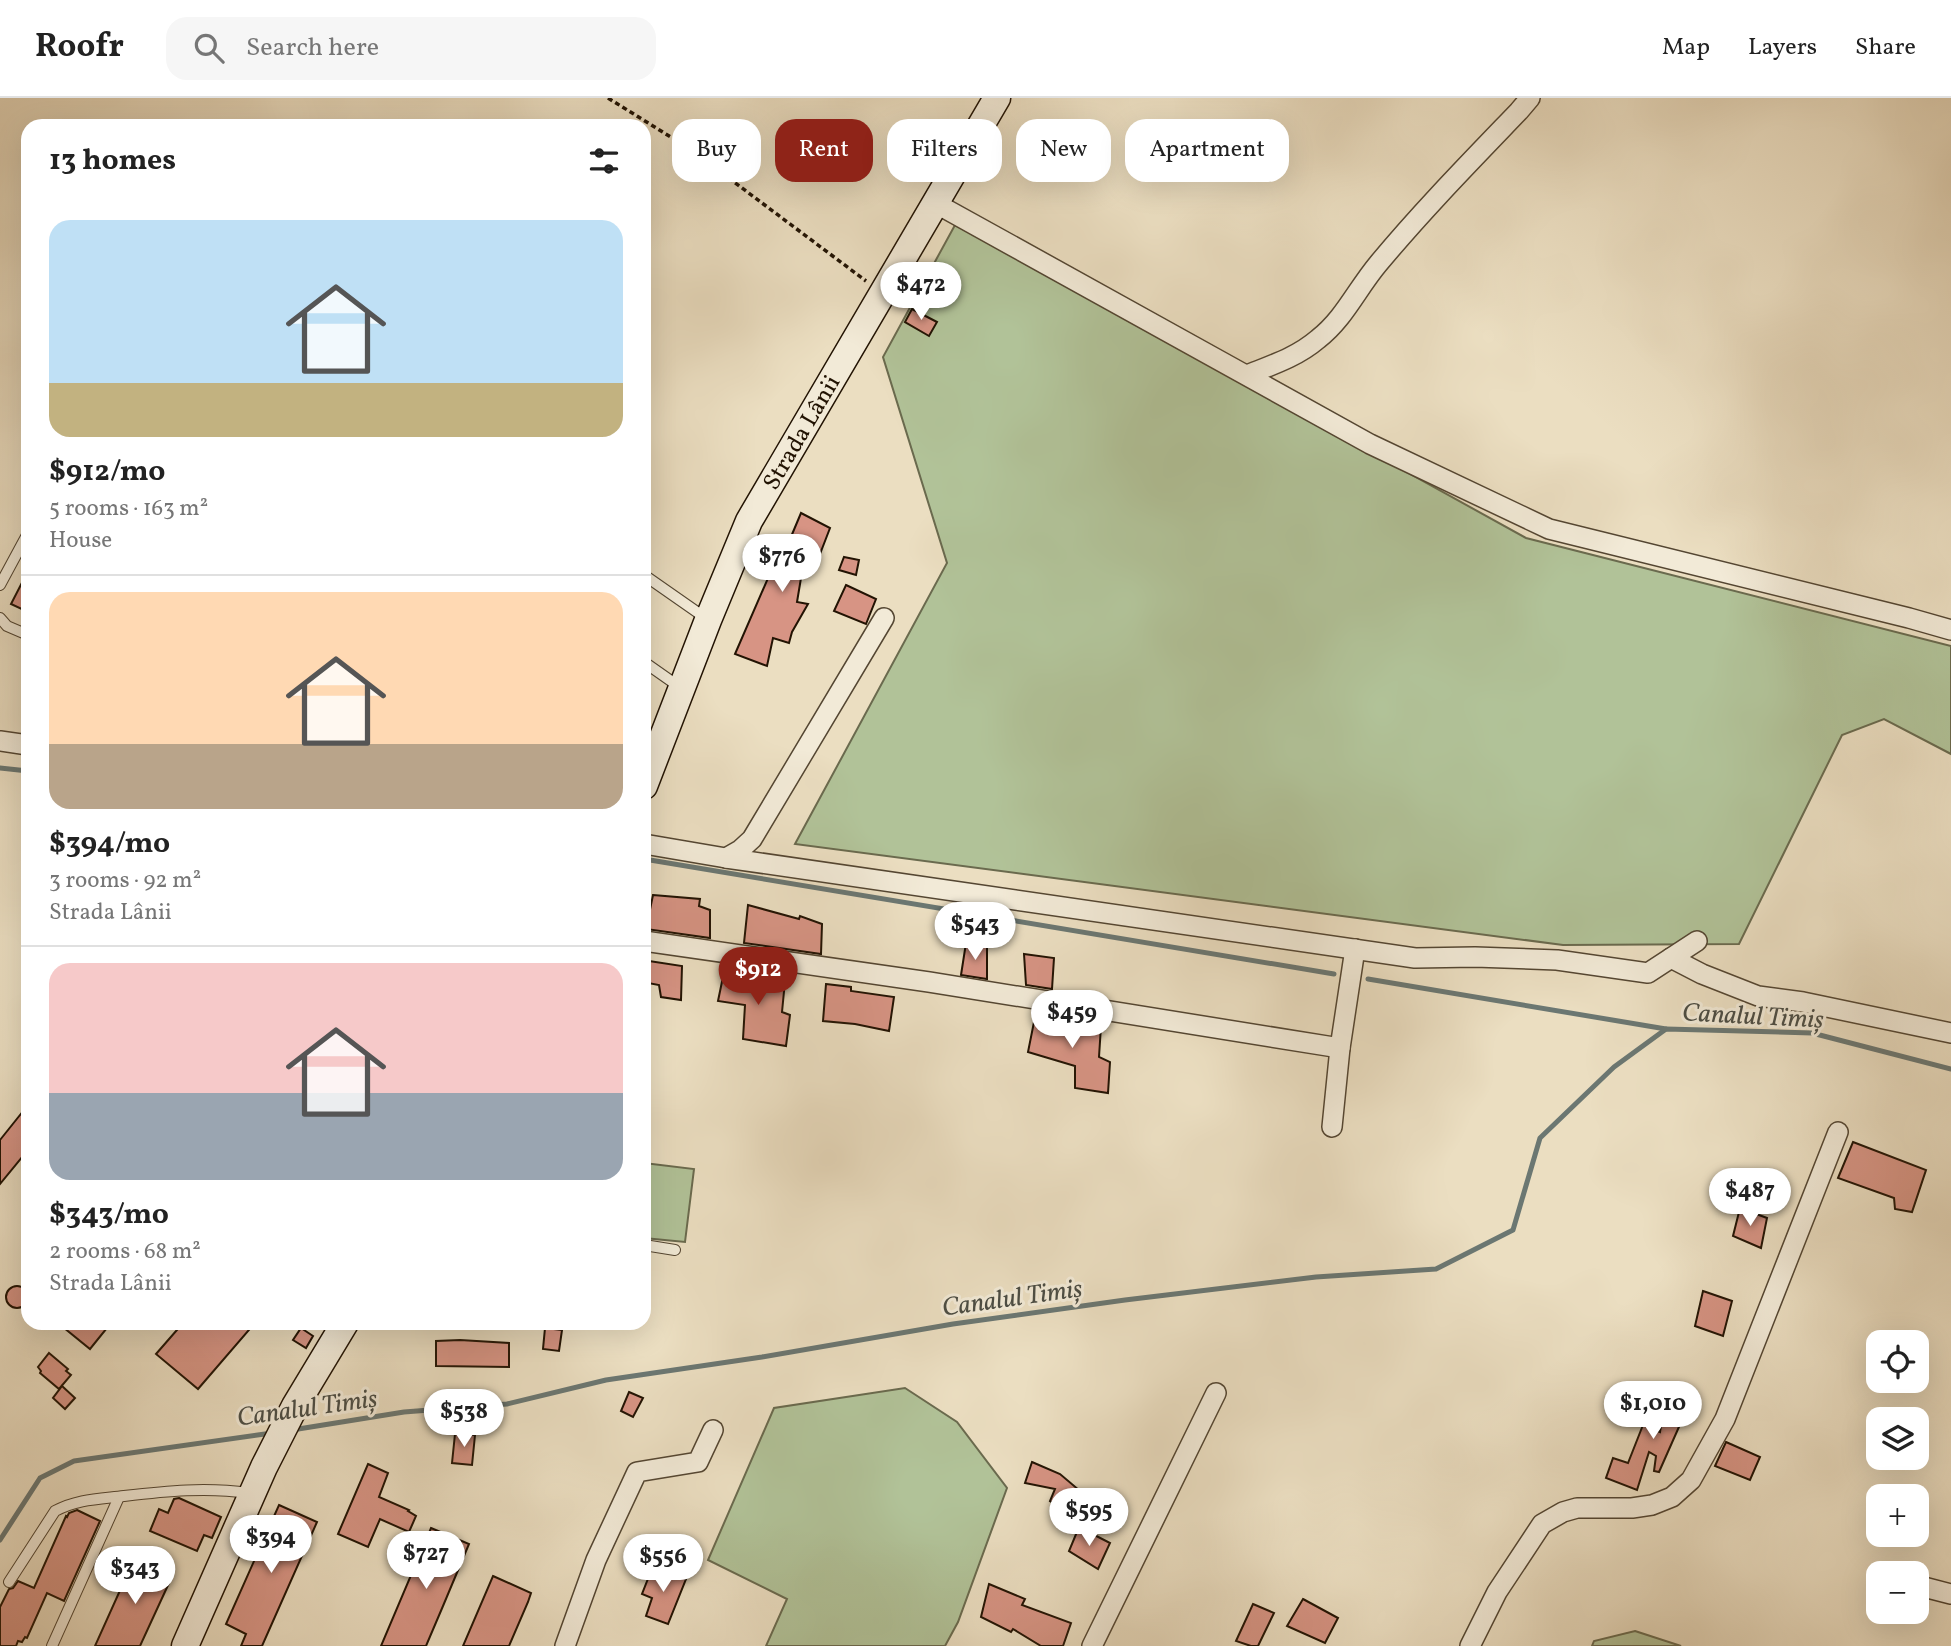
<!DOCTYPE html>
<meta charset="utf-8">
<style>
:root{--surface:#fff;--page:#f6f6f6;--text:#222;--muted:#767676;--line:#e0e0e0;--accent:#8f2418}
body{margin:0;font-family:Vollkorn,serif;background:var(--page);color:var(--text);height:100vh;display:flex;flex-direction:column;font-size:26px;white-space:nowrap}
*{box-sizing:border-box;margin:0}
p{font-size:23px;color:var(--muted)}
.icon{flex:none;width:38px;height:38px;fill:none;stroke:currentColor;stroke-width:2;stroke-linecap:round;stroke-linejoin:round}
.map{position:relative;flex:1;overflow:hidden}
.details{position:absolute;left:21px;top:21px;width:630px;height:1211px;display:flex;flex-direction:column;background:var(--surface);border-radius:21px;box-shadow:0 7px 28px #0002}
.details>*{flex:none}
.banner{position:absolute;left:672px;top:21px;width:665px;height:63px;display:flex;gap:14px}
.tools{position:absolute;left:1866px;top:1232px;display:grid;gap:14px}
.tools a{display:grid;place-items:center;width:63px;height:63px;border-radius:14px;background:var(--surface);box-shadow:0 7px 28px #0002;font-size:35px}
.price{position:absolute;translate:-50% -60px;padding:0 16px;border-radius:24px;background:#fff;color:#222;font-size:23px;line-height:46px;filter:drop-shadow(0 2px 4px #0008)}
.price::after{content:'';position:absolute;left:50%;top:42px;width:21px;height:16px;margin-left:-10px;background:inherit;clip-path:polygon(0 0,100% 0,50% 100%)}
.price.selected{background:var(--accent);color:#fff}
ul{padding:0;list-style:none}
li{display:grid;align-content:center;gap:14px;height:371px;padding:0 28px}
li+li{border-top:2px solid var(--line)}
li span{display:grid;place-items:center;height:217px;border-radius:21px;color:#555}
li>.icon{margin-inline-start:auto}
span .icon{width:126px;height:126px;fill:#fffc;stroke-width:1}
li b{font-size:30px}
h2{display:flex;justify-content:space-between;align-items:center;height:84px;padding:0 28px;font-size:30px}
.tag{padding:0 24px;border-radius:21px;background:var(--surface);box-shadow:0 7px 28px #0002;font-size:24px;line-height:63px}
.tag.selected{background:var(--accent);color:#fff}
header{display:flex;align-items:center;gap:42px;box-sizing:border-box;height:98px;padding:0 35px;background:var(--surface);border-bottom:2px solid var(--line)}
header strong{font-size:33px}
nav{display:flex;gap:38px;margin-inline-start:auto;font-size:24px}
.search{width:490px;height:63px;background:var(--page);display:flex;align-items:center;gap:18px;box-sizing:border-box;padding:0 24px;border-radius:21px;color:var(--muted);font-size:26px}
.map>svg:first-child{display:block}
</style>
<header>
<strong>Roofr</strong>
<div class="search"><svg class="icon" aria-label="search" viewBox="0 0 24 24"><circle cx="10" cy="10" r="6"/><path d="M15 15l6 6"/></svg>Search here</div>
<nav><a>Map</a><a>Layers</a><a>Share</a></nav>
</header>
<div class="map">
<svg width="1951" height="1548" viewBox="0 0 1951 1548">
<rect width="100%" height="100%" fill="#ebdec1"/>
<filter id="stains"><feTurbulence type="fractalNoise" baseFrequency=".00286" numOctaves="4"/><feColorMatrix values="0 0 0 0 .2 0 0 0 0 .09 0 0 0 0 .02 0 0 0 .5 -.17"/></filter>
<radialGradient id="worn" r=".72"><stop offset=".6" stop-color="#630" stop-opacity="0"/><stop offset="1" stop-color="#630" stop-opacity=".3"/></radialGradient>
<!-- green -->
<g fill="#b1c298" stroke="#6a6a4e" stroke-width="2">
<path d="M955 127 1000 149 1526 440 1951 548V656L1884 621 1842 637 1739 846 1563 847 795 746 947 465 883 259Z"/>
<path d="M644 1065 694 1071 685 1144 644 1140Z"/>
<path d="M905 1290 957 1324 1007 1390 958 1524 945 1548H766L787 1501 708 1462 774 1310Z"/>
<path d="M1635 1533 1681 1548H1592L1594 1543Z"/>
</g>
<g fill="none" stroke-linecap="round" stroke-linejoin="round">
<!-- stream -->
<g stroke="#6b7772" stroke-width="5">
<path d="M0 670 28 673"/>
<path d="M644 761 1334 876"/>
<path d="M1368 881 1666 931"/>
<path d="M292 1332 404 1314 507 1306 606 1282 762 1259 953 1226 1125 1202 1316 1179 1436 1171 1513 1132 1540 1040 1614 969 1666 931 1812 935 1951 971"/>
<path d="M0 1442 40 1380 74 1363 272 1335"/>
</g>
</g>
<!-- building -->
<g fill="#d79484" stroke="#221303" stroke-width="2">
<path d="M912 211 937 224 929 238 905 224Z"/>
<path d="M801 415 830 430 820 456 806 450 797 504 808 506 792 534 789 545 773 540 767 568 735 556 775 464 780 465Z"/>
<path d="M844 459 859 462 856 477 839 472Z"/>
<path d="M28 473V514L11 506Z"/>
<path d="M846 487 876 501 866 526 834 513Z"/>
<path d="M653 797 700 801 699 808 710 812V840L646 831Z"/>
<path d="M748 807 799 821 800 818 822 826 821 856 744 845Z"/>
<path d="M966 845 987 849V881L961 877Z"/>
<path d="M1024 856 1054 860 1052 891 1026 887Z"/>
<path d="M649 863 682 868 681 902 661 899 659 887 648 885Z"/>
<path d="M724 874 785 883 782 914 790 917 786 948 743 941 745 907 718 903Z"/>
<path d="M826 886 851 889V893L894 899 889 933 855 926 823 923Z"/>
<path d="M1036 914 1051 916 1050 921 1054 923 1101 928 1099 959 1110 964 1108 995 1075 990V968L1028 954Z"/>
<path d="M28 1007V1052L0 1086V1042Z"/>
<path d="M1853 1044 1926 1072 1912 1114 1895 1111 1894 1100 1838 1080Z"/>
<path d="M1740 1110 1767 1120 1761 1150 1733 1138Z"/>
<circle cx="17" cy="1199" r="11"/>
<path d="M1703 1193 1732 1203 1723 1238 1695 1228Z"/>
<path d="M58 1225H111L90 1251Z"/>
<path d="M183 1225H255L198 1291 156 1256Z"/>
<path d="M301 1230 313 1238 306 1250 293 1242Z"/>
<path d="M545 1230 562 1232 559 1253 543 1251Z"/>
<path d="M460 1242 509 1245V1269L436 1268V1243Z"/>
<path d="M49 1255 68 1271 66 1273 71 1277 59 1291 40 1275 41 1273 38 1269Z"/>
<path d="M62 1288 75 1300 65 1311 53 1300Z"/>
<path d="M1667 1290 1694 1299 1687 1325 1682 1322 1659 1374 1654 1373 1656 1358 1649 1354 1637 1392 1606 1380 1613 1360 1628 1365 1643 1327 1660 1334Z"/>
<path d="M629 1294 643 1300 633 1319 621 1313Z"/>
<path d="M455 1336 475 1337 472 1367 452 1365Z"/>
<path d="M1726 1344 1760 1359 1750 1382 1715 1368Z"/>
<path d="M1032 1364 1060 1376 1086 1398 1070 1395 1062 1411 1050 1403 1055 1391 1025 1385Z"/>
<path d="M368 1366 388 1375 379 1399 409 1412 408 1413 416 1418 409 1434 380 1421 368 1449 338 1436Z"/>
<path d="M179 1400 221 1419 212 1440 204 1437 197 1453 150 1433 159 1411 168 1415 174 1401Z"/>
<path d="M279 1407 317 1424 262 1548H241L246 1536 226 1526Z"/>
<path d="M77 1412 100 1423 64 1503 47 1495 27 1540 25 1539 22 1544 18 1543 16 1548H0V1509L9 1491 13 1490 18 1483 34 1490 66 1418 67 1419 69 1415Z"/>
<path d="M1079 1429 1110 1445 1098 1471 1069 1453Z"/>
<path d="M431 1430 469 1446 443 1508 426 1548H381Z"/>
<path d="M139 1460 169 1474 166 1483 169 1485 140 1548H95L131 1468 135 1469Z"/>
<path d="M653 1468 686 1481 668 1526 646 1518 652 1500 642 1496Z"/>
<path d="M493 1478 531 1495 528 1504 509 1548H463Z"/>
<path d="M989 1486 1025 1501 1022 1507 1071 1525 1063 1548H1041L1013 1531 1011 1534 981 1519Z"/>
<path d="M1303 1501 1338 1520 1325 1545 1287 1528Z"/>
<path d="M1253 1506 1274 1515 1258 1548H1251L1236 1543Z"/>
</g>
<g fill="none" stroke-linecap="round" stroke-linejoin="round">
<defs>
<g id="service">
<path d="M644 477 707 521"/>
<path d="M0 487 28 435"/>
<path d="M0 520 7 528 28 537"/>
<path d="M644 564 681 590"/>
<path d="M644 1147 675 1152"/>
<path d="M9 1484 55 1413C77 1401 99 1401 124 1398 167 1393 206 1389 249 1395"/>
<path d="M52 1548 119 1399"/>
</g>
<g id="minor">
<path d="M935 105 1370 346 1549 431 1909 520 1951 532"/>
<path d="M1247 277C1272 267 1297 259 1318 241 1344 221 1357 191 1378 166 1422 113 1471 63 1519 13L1530 0"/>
<path d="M0 643 28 647"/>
<path d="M644 746 726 760 740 752 752 741 884 520"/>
<path d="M726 760 1415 860 1475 859 1557 862 1648 875 1697 843"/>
<path d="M644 843 929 884 1340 950"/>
<path d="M1671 860 1702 876 1758 898 1803 904 1951 935"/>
<path d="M1332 1029 1340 950 1355 851"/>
<path d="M1916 1487 1951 1496"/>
<path d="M565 1548 596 1462 637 1374 698 1364 713 1332"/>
<path d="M1092 1548 1216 1295"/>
<path d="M1470 1548 1497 1494 1542 1426 1563 1414 1577 1410H1632L1652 1407 1672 1399 1691 1382 1725 1321 1838 1034"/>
</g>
<g id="secondary">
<path id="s1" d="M644 688 708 522 749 423 997 0"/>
<path d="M185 1548 264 1369 295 1308 345 1225"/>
</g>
</defs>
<!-- service casing -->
<use href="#service" stroke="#544632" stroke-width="12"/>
<!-- minor casing -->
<use href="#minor" stroke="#544632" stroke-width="22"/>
<!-- secondary casing -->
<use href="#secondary" stroke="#221303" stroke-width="29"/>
<!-- path -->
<path stroke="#221303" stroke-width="3.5" stroke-dasharray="5 3.5" stroke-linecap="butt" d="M608 0 690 51 866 183"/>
<!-- service -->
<use href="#service" stroke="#f2ead7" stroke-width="10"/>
<!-- minor -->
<use href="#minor" stroke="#f2ead7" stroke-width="19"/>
<!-- secondary -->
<use href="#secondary" stroke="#f2ead7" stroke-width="26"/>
</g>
<g text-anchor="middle" stroke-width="6" stroke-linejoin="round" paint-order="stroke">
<!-- street labels -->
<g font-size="24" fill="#221303" stroke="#f2ead7">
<text dy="8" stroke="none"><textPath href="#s1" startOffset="388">Strada Lânii</textPath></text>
</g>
<!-- water labels -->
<g font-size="26" font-style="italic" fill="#4c4d44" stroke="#f2ead7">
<text transform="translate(1753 917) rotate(3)" y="9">Canalul Timiș</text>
<text transform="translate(1012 1199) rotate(-8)" y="9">Canalul Timiș</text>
<text transform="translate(307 1309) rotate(-8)" y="9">Canalul Timiș</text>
</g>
</g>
<rect width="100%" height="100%" filter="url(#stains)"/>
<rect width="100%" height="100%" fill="url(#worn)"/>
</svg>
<div class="tools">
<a><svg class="icon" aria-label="locate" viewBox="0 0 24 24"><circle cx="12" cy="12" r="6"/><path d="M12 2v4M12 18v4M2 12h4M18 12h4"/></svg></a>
<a><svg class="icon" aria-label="layers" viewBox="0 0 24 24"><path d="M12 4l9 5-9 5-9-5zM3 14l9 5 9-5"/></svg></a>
<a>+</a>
<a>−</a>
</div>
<b class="price" style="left:921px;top:224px">$472</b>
<b class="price" style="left:782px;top:496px">$776</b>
<b class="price" style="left:975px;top:864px">$543</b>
<b class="price selected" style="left:758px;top:909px">$912</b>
<b class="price" style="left:1072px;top:952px">$459</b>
<b class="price" style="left:1750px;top:1130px">$487</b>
<b class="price" style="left:1653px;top:1343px">$1,010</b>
<b class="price" style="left:464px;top:1351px">$538</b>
<b class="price" style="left:1089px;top:1450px">$595</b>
<b class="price" style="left:271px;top:1477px">$394</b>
<b class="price" style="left:426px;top:1493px">$727</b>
<b class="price" style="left:663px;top:1496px">$556</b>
<b class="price" style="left:135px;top:1508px">$343</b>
<div class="banner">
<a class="tag">Buy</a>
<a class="tag selected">Rent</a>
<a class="tag">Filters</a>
<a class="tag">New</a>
<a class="tag">Apartment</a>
</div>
<section class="details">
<h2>13 homes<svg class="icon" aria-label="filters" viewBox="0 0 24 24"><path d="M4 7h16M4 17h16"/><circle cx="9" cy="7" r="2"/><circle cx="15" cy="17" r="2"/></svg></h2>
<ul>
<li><span style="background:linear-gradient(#bfe0f5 75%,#c2b280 0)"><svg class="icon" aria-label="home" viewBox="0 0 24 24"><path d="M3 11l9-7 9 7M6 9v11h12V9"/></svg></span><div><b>$912/mo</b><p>5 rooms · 163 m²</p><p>House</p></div></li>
<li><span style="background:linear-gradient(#ffd9b3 70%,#b9a48a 0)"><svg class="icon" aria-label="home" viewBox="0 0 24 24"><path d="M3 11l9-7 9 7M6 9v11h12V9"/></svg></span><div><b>$394/mo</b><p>3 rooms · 92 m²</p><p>Strada Lânii</p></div></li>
<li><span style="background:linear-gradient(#f6c9c9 60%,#9aa5b1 0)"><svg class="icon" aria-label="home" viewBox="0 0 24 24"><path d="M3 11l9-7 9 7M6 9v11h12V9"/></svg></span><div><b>$343/mo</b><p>2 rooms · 68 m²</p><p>Strada Lânii</p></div></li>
</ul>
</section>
</div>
